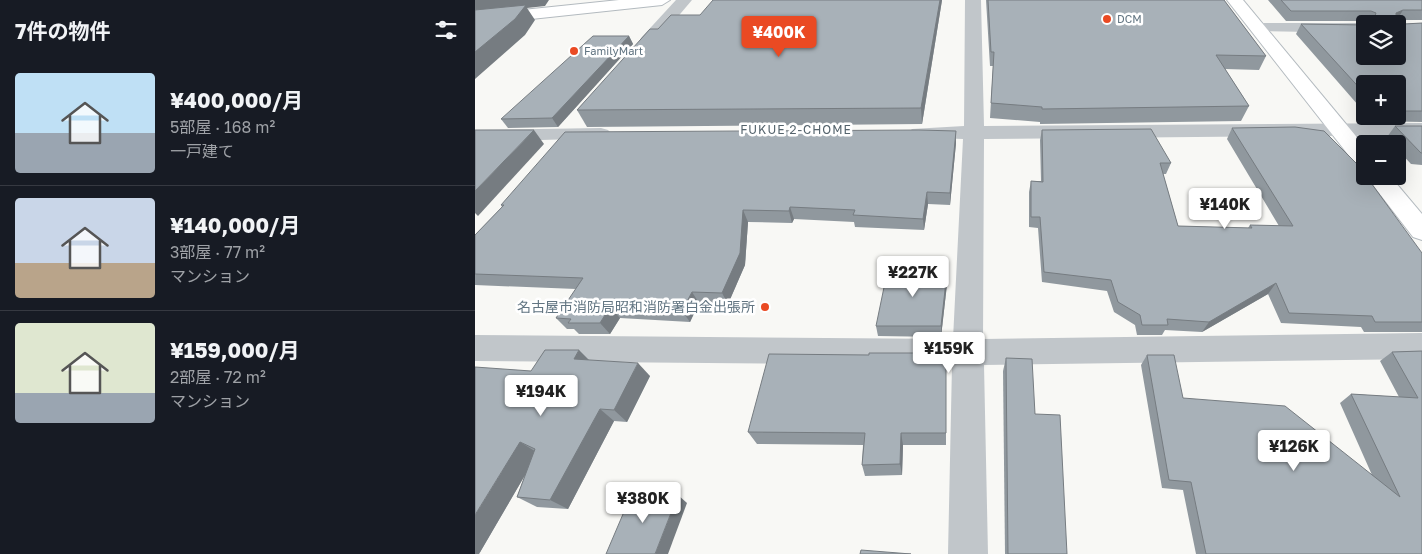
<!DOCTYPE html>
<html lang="ja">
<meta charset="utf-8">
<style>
:root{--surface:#171b24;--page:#242831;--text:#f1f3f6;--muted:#9ea1a6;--line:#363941;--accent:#ea4a23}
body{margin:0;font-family:"Golos Text","Noto Sans JP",sans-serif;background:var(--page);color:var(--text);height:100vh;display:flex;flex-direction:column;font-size:19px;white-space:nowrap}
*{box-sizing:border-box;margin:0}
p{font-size:16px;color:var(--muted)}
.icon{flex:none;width:28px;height:28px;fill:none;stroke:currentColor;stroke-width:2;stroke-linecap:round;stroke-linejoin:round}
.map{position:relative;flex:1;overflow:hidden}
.panel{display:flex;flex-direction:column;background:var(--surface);width:475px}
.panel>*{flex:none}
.fabs{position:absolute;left:881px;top:15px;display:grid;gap:10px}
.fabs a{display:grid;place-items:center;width:50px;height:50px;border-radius:5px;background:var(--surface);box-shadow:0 5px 20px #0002;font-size:25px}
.price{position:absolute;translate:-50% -42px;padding:0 11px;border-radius:5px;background:#fff;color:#222;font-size:16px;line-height:32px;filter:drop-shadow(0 1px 2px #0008)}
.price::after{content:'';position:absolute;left:50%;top:30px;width:15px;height:11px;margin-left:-8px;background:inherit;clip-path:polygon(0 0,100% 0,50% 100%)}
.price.active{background:var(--accent);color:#fff}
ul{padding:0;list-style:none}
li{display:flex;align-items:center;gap:15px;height:125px;padding:0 15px}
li+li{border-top:1px solid var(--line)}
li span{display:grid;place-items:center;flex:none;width:140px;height:100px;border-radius:5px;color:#555}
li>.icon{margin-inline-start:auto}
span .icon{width:60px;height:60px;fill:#fffc;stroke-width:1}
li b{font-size:21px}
h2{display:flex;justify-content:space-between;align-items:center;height:60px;padding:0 15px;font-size:21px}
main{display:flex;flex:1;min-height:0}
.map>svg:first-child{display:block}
</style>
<main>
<section class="panel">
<h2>7件の物件<svg class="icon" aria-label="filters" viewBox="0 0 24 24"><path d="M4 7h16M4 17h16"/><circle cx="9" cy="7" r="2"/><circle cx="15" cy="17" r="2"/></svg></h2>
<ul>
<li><span style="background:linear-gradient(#bfe0f5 60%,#9aa5b1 0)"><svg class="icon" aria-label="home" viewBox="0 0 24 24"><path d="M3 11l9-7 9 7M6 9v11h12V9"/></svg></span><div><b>¥400,000/月</b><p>5部屋 · 168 m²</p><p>一戸建て</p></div></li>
<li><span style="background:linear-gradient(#c9d6e8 65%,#b9a48a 0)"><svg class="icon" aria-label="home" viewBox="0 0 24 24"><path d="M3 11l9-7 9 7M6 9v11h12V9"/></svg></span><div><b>¥140,000/月</b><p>3部屋 · 77 m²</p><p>マンション</p></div></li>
<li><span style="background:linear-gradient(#dfe7d0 70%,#9aa5b1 0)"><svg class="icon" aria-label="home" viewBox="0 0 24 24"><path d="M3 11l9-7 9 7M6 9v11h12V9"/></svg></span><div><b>¥159,000/月</b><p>2部屋 · 72 m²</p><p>マンション</p></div></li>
</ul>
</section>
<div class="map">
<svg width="947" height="554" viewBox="0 0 947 554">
<rect width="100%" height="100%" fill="#f8f8f5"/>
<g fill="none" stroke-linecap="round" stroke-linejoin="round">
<defs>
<g id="secondary">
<path d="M144 0H195L187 5 0 25V15Z"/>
<path d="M752 0H768L890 147V168L882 166Z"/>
<path d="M891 176H915L947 214V240L938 237Z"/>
</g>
</defs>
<!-- secondary casing -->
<use href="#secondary" stroke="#b3babf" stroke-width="2"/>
<!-- street -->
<g fill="#c1c6ca" fill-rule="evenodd">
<path d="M201 0H217L178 46H166L164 42 166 38Z"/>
<path d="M490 0H506L509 126 947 123V135L509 139 508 339 947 333V359L509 365 513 554H473L477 365 0 361V335L478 339 488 139 437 137 433 133 437 129 489 126Z"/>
<path d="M783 23H890L893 24H890V33L777 31 775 28Z"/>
<path d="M126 128 133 130 137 134 133 138 0 142V130Z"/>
</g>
<!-- secondary -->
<use href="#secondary" fill="#fff" fill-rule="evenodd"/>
</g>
<!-- wall -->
<g fill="#90989e">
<path d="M467 0 447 124 112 127 102 110 183 29 225 15Z"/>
<path d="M511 0H749L791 56 784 70 750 69 774 106 766 121 565 124V122L515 118 518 66H515Z"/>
<path d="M793 0H947V20H928L929 24 947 23V122L897 121 893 116H922V84H890V113L821 34 826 24 890 25 922 24H894L895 23 890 21H811Z"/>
<path d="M154 36 158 44 83 127 33 128 26 119Z"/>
<path d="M920 126H947V165L936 164 922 149V144H918L912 137Z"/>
<path d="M757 128 947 253V332H889L886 327 806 323 793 294 727 332 690 330 687 335H662L660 325 639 312 632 291 567 282 563 228 554 227V192L556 181H566L565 140 567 130 696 163 691 174H688L703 226 773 228 775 225 804 226 752 139Z"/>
<path d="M481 131V143L475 205 453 204 449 230 380 227 379 222 319 219 317 223 273 222 270 265 253 304 224 303 215 322 145 318 135 334H104L99 329H92L81 318 101 289 0 285V235L27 207 26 205Z"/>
<path d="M472 284 466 337 403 336 401 326Z"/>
<path d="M947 351V554H721L708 490 687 488 666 365 672 355 708 398 897 475 865 403 876 394 924 397 905 361 917 352Z"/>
<path d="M463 355H471V445H428L427 475 390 476 387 465 388 445 282 444 273 432Z"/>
<path d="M531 358 560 414 592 554H530L528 371Z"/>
<path d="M114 360 175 376 152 422 139 421 93 509 62 507 42 497 50 475 4 554 56 371Z"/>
</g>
<!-- shaded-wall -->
<g fill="#767c81">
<path d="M0 0H74L70 6 52 8 60 20 50 35 0 79Z"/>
<path d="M465 0H467L447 124 446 108Z"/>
<path d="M928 10 922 20 921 13Z"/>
<path d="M154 36 158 44 83 127 77 118Z"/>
<path d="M59 130 69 144 3 216 0 213V191Z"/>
<path d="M481 131V143L475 205V193Z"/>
<path d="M452 192 453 204 449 230 448 219Z"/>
<path d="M315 207 319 219 317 223 314 211Z"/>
<path d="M268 210 273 222 270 265 253 304 247 293Z"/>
<path d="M472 272V284L466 337V326Z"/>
<path d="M801 283 793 294 727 332 734 322Z"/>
<path d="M217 292 224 303 215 322 207 311Z"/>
<path d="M135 307 145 318 135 334 125 323Z"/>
<path d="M104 350 118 364 99 359Z"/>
<path d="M163 363 175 376 152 422 139 410Z"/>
<path d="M125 409 139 421 93 509 75 500Z"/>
<path d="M426 433 428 445 427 475 425 464Z"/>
<path d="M45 442 63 453 4 554H0V515Z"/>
<path d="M203 495 212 503 193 554H180Z"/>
</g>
<!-- building -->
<g fill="#a8b1b8" stroke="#767c81">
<path d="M238 0H465L446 108 102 110 175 29H183L196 15H225Z"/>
<path d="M513 0H749L791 56 741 55 774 106 567 109V107L516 103 519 52H516Z"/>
<path d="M806 0H947V10H928L921 13V15L927 16 929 24 947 23V111H922V84H890V94L826 24 890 25V56H922V24H897L901 13 896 11H816Z"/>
<path d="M51 5 40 19 0 52V10Z"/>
<path d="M118 36H154L77 118 26 119Z"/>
<path d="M920 126H947V153H946Z"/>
<path d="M820 127 849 131 884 166 890 175V176H891L947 253V322H900L897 316 814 313 801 283 734 322 692 319 693 325H667L665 315 643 302 636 280 569 272 565 217H556V181L568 182 567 130 676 129 696 163H685L703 226 777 228 775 225 818 226 757 128Z"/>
<path d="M0 130H59L0 191Z"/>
<path d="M444 130 481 131 475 193 452 192 448 219 378 215 380 210 315 207 314 211 268 210 265 253 247 293 217 292 207 311 135 307 125 323H93L96 319 81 318 108 278 0 274V235L29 205H26L90 132Z"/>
<path d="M413 268 472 272 466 326H401Z"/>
<path d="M70 350H104L99 359 163 363 139 410 125 409 75 500 42 497 60 449 45 442 0 515V367L56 371Z"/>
<path d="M947 351V554H731L716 482 694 480 672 355H699L708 398 810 406 925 497 876 394 943 398 917 352Z"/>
<path d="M394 353H463V355H471V433H426L425 464 387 465 390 433 273 432 294 354 394 355Z"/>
<path d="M531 358 557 359 560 414 585 415 592 554H533Z"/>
<path d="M157 493 203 495 180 554H131Z"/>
<path d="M386 550 436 554H385Z"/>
</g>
<!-- markers -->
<g fill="#ea4a23" stroke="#fff" stroke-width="2">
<circle cx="632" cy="19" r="5"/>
<circle cx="99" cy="51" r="5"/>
<circle cx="290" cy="307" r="5"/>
</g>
<g text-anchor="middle" stroke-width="5" stroke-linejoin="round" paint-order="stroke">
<!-- far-poi labels -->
<g font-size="11" fill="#627582" stroke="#fff" text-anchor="start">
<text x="642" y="23">DCM</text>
<text x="109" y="55">FamilyMart</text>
</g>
<!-- far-neighbourhood labels -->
<g font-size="12" letter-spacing="1" fill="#54636c" stroke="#fff">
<text x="321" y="134">FUKUE 2-CHOME</text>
</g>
<!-- poi labels -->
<g font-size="14" fill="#627582" stroke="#fff" text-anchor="end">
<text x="280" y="312">名古屋市消防局昭和消防署白金出張所</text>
</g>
</g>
</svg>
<div class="fabs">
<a><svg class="icon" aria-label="layers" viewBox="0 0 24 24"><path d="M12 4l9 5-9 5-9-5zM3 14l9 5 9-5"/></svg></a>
<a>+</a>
<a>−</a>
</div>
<b class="price active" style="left:304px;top:58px">¥400K</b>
<b class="price" style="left:750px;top:230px">¥140K</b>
<b class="price" style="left:438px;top:298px">¥227K</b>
<b class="price" style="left:474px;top:374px">¥159K</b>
<b class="price" style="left:66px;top:417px">¥194K</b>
<b class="price" style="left:819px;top:472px">¥126K</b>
<b class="price" style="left:168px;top:524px">¥380K</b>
</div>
</main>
